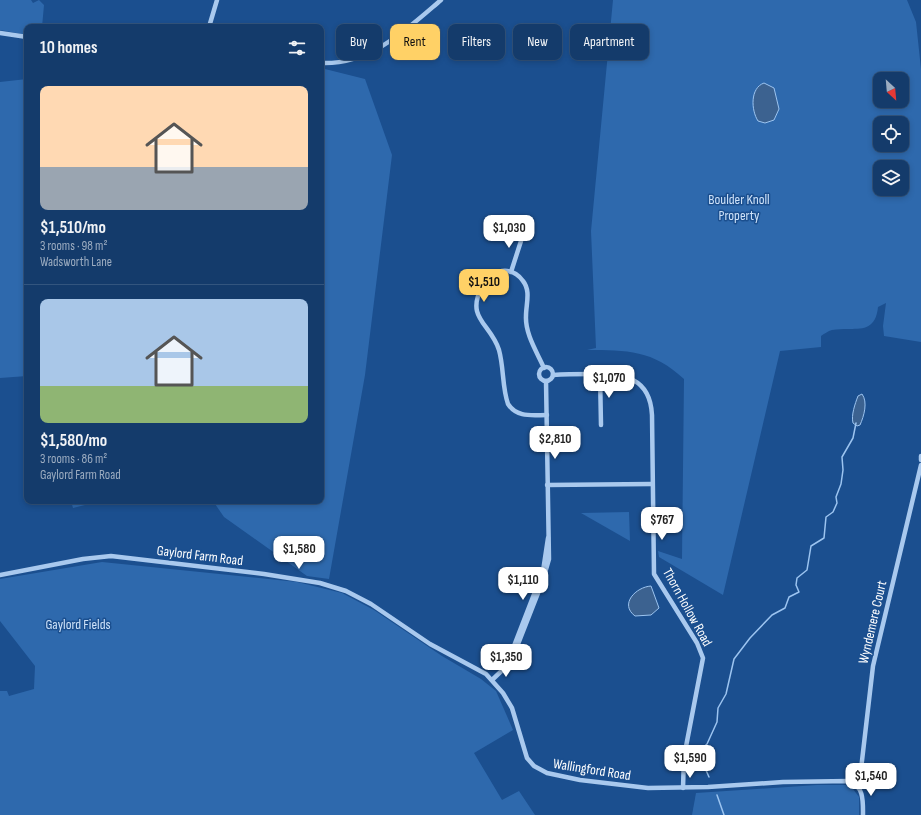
<!DOCTYPE html>
<meta charset="utf-8">
<style>
:root{--surface:#143b6b;--page:#214673;--text:#f1f3f6;--muted:#9dadc1;--line:#33557e;--accent:#ffd166}
body{margin:0;font-family:"Sofia Sans Condensed",sans-serif;background:var(--page);color:var(--text);height:100vh;display:flex;flex-direction:column;font-size:15px;white-space:nowrap}
*{box-sizing:border-box;margin:0}
p{font-size:13px;color:var(--muted)}
.icon{flex:none;width:22px;height:22px;fill:none;stroke:currentColor;stroke-width:2;stroke-linecap:round;stroke-linejoin:round}
.map{position:relative;flex:1;overflow:hidden}
.drawer{position:absolute;left:24px;top:24px;width:300px;height:480px;display:flex;flex-direction:column;background:var(--surface);border-radius:8px;box-shadow:0 2px 6px #0003,0 0 0 1px var(--line)}
.drawer>*{flex:none}
.hud{position:absolute;left:336px;top:24px;width:380px;height:36px;display:flex;gap:8px}
.needle{width:26px;rotate:154deg}
.buttons{position:absolute;left:873px;top:72px;display:grid;gap:8px}
.buttons a{display:grid;place-items:center;width:36px;height:36px;border-radius:8px;background:var(--surface);box-shadow:0 2px 6px #0003,0 0 0 1px var(--line);font-size:20px}
.price{position:absolute;translate:-50% -34px;padding:0 9px;border-radius:8px;background:#fff;color:#222;font-size:13px;line-height:26px;filter:drop-shadow(0 1px 2px #0008)}
.price::after{content:'';position:absolute;left:50%;top:24px;width:12px;height:9px;margin-left:-6px;background:inherit;clip-path:polygon(0 0,100% 0,50% 100%)}
.price.on{background:var(--accent);color:#111}
ul{padding:0;list-style:none}
li{display:grid;align-content:center;gap:8px;height:212px;padding:0 16px}
li+li{border-top:1px solid var(--line)}
li span{display:grid;place-items:center;height:124px;border-radius:8px;color:#555}
li>.icon{margin-inline-start:auto}
span .icon{width:72px;height:72px;fill:#fffc;stroke-width:1}
li b{font-size:17px}
h2{display:flex;justify-content:space-between;align-items:center;height:48px;padding:0 16px;font-size:17px}
.pill{padding:0 14px;border-radius:8px;background:var(--surface);box-shadow:0 2px 6px #0003,0 0 0 1px var(--line);font-size:14px;line-height:36px}
.pill.on{background:var(--accent);color:#111}
.map>svg:first-child{display:block}
</style>
<div class="map">
<svg width="921" height="815" viewBox="0 0 921 815">
<rect width="100%" height="100%" fill="#1b4f8f"/>
<!-- green -->
<g fill="#2e69ad" fill-rule="evenodd">
<path d="M0 0H31L33 3 39 0 44 5 42 27H27V35L0 30Z"/>
<path d="M613 0H907L916 22 921 69V342L884 336 883 326 886 303 878 307C875 337 853 326 832 330 828 331 824 334 821 336V347L780 351 723 595 659 557 658 551 682 559 684 379C653 350 627 350 587 350L596 348 591 231ZM880 79H902V101H880ZM880 123H902V145H880ZM880 167H902V189H880Z"/>
<path d="M321 68 365 79 392 155 365 375 329 579 307 576 224 517 213 501H321Z"/>
<path d="M27 79V376L0 378V82Z"/>
<path d="M71 501H93V503L73 508Z"/>
<path d="M629 512 630 541 581 513Z"/>
<path d="M102 562 297 582 342 593 374 610 442 656 481 679 496 691 513 730 474 753 502 800 519 791 535 815H0V691H7L9 696 34 689 35 666 0 621V579Z"/>
<path d="M817 785H850L859 797V815H692L696 793Z"/>
</g>
<!-- water -->
<g fill="#3c6290" stroke="#9cc4f0">
<path d="M764 83 774 88 779 109 774 120 765 123 758 121C751 110 750 88 764 83Z"/>
<path d="M862 394C868 402 864 416 860 425L857 426 853 423C851 415 855 404 858 396Z"/>
<path d="M651 586 659 608 651 615 635 616C619 604 636 587 651 586Z"/>
</g>
<g fill="none" stroke-linecap="round" stroke-linejoin="round">
<!-- stream -->
<g stroke="#9cc4f0" stroke-width="1.5">
<path d="M709 777 698 752 707 744 717 722 718 708 726 694 734 659 750 638 772 615 785 608 789 597 799 592 796 585 797 578 807 570 811 546 824 538 826 517 833 512 837 503 836 497 841 484 843 470 842 457 853 438 856 423"/>
<path d="M717 795 724 815"/>
</g>
<!-- minor -->
<g stroke="#a9c9ee" stroke-width="4.5">
<path d="M209 27 217 0"/>
<path d="M0 33 27 37"/>
<path d="M321 63C370 65 406 30 441 0"/>
<path d="M511 272 521 241 517 227"/>
<circle cx="546" cy="374" r="7"/>
<path d="M544 368C537 352 525 334 526 316 526 304 531 291 523 281 518 274 511 270 502 271 492 273 486 278 482 287 465 318 491 324 499 350 504 368 502 387 508 404 517 418 532 415 547 415"/>
<path d="M600 374 601 425"/>
<path d="M553 375C566 374 580 374 593 374 624 374 650 377 652 415L654 574 697 643 703 658 684 757 683 788"/>
<path d="M921 456V460"/>
<path d="M547 485 652 484"/>
<path d="M0 575 83 559 111 556 264 574 320 583 346 591 371 604 430 644 486 674 503 693 512 708 527 758 534 766 547 773 580 780 648 788 708 787 783 782 849 781C864 786 863 801 863 815"/>
<path d="M507 664 543 571 548 538"/>
<path d="M492 680 511 662 513 657 542 583 549 559 546 381"/>
<path d="M858 786 860 778 873 666 921 465"/>
</g>
</g>
<g text-anchor="middle" stroke-width="3" stroke-linejoin="round" paint-order="stroke">
<!-- park labels -->
<g font-size="14" fill="#cfe3fa" stroke="#1b4f8f">
<text x="739" y="204">Boulder Knoll<tspan x="739" dy="16">Property</tspan></text>
<text x="78" y="629">Gaylord Fields</text>
</g>
<!-- street labels -->
<g font-size="14" fill="#fff" stroke="#1b4f8f">
<text transform="translate(200 555) rotate(7)" y="5">Gaylord Farm Road</text>
<text transform="translate(688 607) rotate(61)" y="5">Thorn Hollow Road</text>
<text transform="translate(872 622) rotate(-77)" y="5">Wyndemere Court</text>
<text transform="translate(592 769) rotate(9)" y="5">Wallingford Road</text>
</g>
</g>
</svg>
<div class="buttons">
<a><svg class="needle" viewBox="-14 -14 28 28"><path d="M0-13l5 13h-10z" fill="#e53935"/><path d="M0 13l5-13h-10z" fill="#9dadc1"/></svg></a>
<a><svg class="icon" aria-label="locate" viewBox="0 0 24 24"><circle cx="12" cy="12" r="6"/><path d="M12 2v4M12 18v4M2 12h4M18 12h4"/></svg></a>
<a><svg class="icon" aria-label="layers" viewBox="0 0 24 24"><path d="M12 4l9 5-9 5-9-5zM3 14l9 5 9-5"/></svg></a>
</div>
<b class="price" style="left:509px;top:249px">$1,030</b>
<b class="price on" style="left:484px;top:303px">$1,510</b>
<b class="price" style="left:609px;top:399px">$1,070</b>
<b class="price" style="left:555px;top:460px">$2,810</b>
<b class="price" style="left:662px;top:541px">$767</b>
<b class="price" style="left:299px;top:570px">$1,580</b>
<b class="price" style="left:523px;top:601px">$1,110</b>
<b class="price" style="left:506px;top:678px">$1,350</b>
<b class="price" style="left:690px;top:779px">$1,590</b>
<b class="price" style="left:871px;top:797px">$1,540</b>
<div class="hud">
<a class="pill">Buy</a>
<a class="pill on">Rent</a>
<a class="pill">Filters</a>
<a class="pill">New</a>
<a class="pill">Apartment</a>
</div>
<section class="drawer">
<h2>10 homes<svg class="icon" aria-label="filters" viewBox="0 0 24 24"><path d="M4 7h16M4 17h16"/><circle cx="9" cy="7" r="2"/><circle cx="15" cy="17" r="2"/></svg></h2>
<ul>
<li><span style="background:linear-gradient(#ffd9b3 65%,#9aa5b1 0)"><svg class="icon" aria-label="home" viewBox="0 0 24 24"><path d="M3 11l9-7 9 7M6 9v11h12V9"/></svg></span><div><b>$1,510/mo</b><p>3 rooms · 98 m²</p><p>Wadsworth Lane</p></div></li>
<li><span style="background:linear-gradient(#a9c7e8 70%,#8fb573 0)"><svg class="icon" aria-label="home" viewBox="0 0 24 24"><path d="M3 11l9-7 9 7M6 9v11h12V9"/></svg></span><div><b>$1,580/mo</b><p>3 rooms · 86 m²</p><p>Gaylord Farm Road</p></div></li>
</ul>
</section>
</div>
